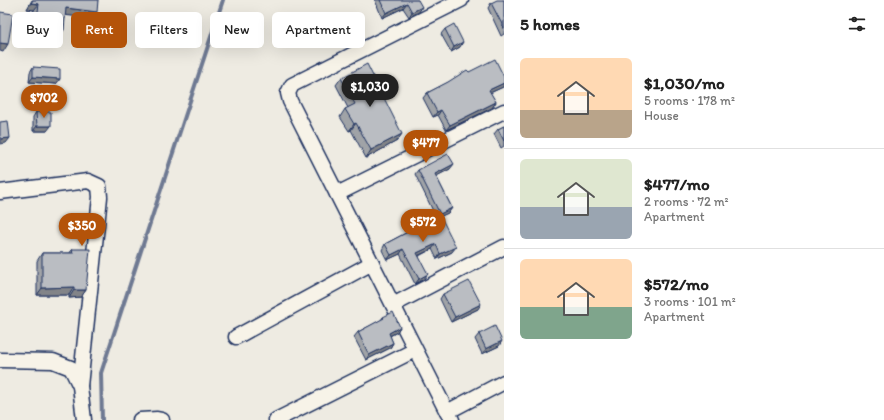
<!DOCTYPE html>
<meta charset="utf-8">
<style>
:root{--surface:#fff;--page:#f2f2f2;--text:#222;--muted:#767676;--line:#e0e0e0;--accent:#b45309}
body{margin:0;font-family:Itim,sans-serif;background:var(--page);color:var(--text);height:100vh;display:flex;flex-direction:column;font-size:15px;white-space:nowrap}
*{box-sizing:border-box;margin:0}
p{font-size:13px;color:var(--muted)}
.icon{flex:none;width:22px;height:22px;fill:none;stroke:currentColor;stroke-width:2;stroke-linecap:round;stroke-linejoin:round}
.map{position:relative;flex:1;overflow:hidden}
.drawer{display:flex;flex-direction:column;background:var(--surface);width:380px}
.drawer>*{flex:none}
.banner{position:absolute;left:12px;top:12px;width:380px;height:36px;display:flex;gap:8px}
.price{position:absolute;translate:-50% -34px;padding:0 9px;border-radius:14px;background:var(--accent);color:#fff;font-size:13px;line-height:26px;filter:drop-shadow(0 1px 2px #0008)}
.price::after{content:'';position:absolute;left:50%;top:24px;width:12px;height:9px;margin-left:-6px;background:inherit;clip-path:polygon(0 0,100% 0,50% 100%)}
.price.selected{background:#222;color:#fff}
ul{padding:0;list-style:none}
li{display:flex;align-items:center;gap:12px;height:100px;padding:0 16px}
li+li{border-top:1px solid var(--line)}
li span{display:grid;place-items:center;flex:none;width:112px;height:80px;border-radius:6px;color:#555}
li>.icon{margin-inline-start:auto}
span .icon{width:48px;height:48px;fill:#fffc;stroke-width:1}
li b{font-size:17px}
h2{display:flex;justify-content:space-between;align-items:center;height:48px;padding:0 16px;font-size:17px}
.chip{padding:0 14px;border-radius:6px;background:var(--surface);box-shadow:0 4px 16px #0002;font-size:14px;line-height:36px}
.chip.selected{background:var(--accent);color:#fff}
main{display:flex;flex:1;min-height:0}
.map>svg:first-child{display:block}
</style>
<main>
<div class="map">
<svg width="504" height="420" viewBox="0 0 504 420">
<rect width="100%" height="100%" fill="#eeebe2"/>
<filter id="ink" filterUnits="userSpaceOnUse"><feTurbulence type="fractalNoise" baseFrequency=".025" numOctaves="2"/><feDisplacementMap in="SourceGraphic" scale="8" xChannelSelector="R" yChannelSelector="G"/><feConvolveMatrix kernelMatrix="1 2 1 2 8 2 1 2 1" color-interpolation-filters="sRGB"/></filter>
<g filter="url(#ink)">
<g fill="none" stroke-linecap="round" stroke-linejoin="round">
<!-- stream -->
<path stroke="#6e7992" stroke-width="4" d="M102 420 101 373 223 0"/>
<defs>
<g id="street">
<path d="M0 192 88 181 99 186 100 197 80 386"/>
<path d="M337 194 504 111"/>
<path d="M393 305 504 247"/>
<path d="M236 337 372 263"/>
<path d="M0 360 53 361 71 368 80 386 84 420"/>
<path d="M447 412 504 382"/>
<path d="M140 420 157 419 162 420"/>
<path d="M276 420 415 350"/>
<path d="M452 420 447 412 290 101 288 93 292 85 461 0"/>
</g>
</defs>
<!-- street casing -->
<use href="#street" stroke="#1b2f5e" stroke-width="17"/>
<!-- street -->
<use href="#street" stroke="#f7f3e8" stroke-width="14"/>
</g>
<!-- wall -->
<g fill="#a0a3a7" stroke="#1b2f5e">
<path d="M32 0H98L92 18 66 15 59 36 31 33 34 10 27 9Z"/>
<path d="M375 0H418L419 12 409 17 403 8 382 18Z"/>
<path d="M504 0V34L501 36 488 8 491 3Z"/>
<path d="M445 29 460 47 451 52 441 34Z"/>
<path d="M33 67 60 79 56 84 29 82 30 72Z"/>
<path d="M469 72 503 87 490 93 496 102 492 108 446 130 438 115 433 117 423 98 427 93Z"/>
<path d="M341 78 397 141 366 158 351 130 349 131 340 117 345 109 348 108 336 85Z"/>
<path d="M36 112 47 131H33V117Z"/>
<path d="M504 126V146L501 148 494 134 498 129Z"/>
<path d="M450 169 436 176 452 208 448 213 441 216 452 252 437 259 432 249 419 256 424 279 415 284 400 254 387 260 382 250 385 244 436 217 415 174 418 170Z"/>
<path d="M72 249 86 290 81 297 69 298V295H37V261L42 253H70Z"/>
<path d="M443 294 478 309 451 322 440 299Z"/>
<path d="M383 317 400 327 397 332 390 336 393 343 390 348 366 360 354 337 358 332 381 320Z"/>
<path d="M479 334 499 346 482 354 475 339Z"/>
</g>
<!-- shaded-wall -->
<g fill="#828488" stroke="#1b2f5e">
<path d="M31 3 39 4 34 10 27 9Z"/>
<path d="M407 3 403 8 382 18 386 13Z"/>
<path d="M422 7 419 12 409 17 412 12Z"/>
<path d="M66 8 97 12 92 18 62 15Z"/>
<path d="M36 26 64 30 59 36 31 33Z"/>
<path d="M463 42 460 47 451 52 454 47Z"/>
<path d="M0 43 8 44 3 52 0 51Z"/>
<path d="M33 77 60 79 56 84 29 82Z"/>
<path d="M504 83V85L503 87 485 95 489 90Z"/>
<path d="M496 102 492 108 446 130 450 125Z"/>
<path d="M441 110 438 115 433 117 437 112Z"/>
<path d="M356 123 351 130 349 131 354 124Z"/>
<path d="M37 126H51L47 131H33Z"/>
<path d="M402 134 397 141 366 158 371 150Z"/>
<path d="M10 138 6 143 0 144V139Z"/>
<path d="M454 164 450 169 431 179 435 174Z"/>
<path d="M452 208 448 213 437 218 440 214Z"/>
<path d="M436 244 432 249 413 258 417 253Z"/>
<path d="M456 247 452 252 437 259 440 254Z"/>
<path d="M403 249 400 254 387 260 391 255Z"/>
<path d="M428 274 424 279 415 284 419 279Z"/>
<path d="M74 287 69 295H37L42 288Z"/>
<path d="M74 290H86L81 297 69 298Z"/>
<path d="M481 304 478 309 451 322 455 317Z"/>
<path d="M400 327 397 332 385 338 389 333Z"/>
<path d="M502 341 499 346 482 354 486 349Z"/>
<path d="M393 343 390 348 366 360 369 355Z"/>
</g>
<!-- building -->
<g fill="#babdc2" stroke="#1b2f5e">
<path d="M33 0H98L97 12 66 8 64 30 36 26 39 4 31 3Z"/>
<path d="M380 0H418L422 7 412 12 407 3 386 13Z"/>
<path d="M497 0H504V28L491 3Z"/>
<path d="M0 12 13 14 8 44 0 43Z"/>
<path d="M454 24 463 42 454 47 445 29Z"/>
<path d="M495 59 504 77V83L489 90 496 102 450 125 441 110 437 112 427 93 448 82 467 70 469 72Z"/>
<path d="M367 64 402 134 371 150 356 123 354 124 345 109 355 104 341 78Z"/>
<path d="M33 67 60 69V79L33 77Z"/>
<path d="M36 112H51V126H37Z"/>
<path d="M8 121 10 138 0 139V122Z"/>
<path d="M504 126V141L498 129Z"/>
<path d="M448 154 454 164 435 174 452 208 440 214 418 170Z"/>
<path d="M440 215 456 247 440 254 436 244 417 253 428 274 419 279 403 249 391 255 385 244Z"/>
<path d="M72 249H90L86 290H74V287L42 288V253H73Z"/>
<path d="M469 281 481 304 455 317 443 294Z"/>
<path d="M393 312 400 327 389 333 393 343 369 355 358 332 384 318 383 317Z"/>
<path d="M495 326 502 341 486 349 479 334Z"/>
</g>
</g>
</svg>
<b class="price selected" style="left:370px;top:108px">$1,030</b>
<b class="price" style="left:44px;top:119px">$702</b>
<b class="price" style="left:426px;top:164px">$477</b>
<b class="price" style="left:423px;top:243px">$572</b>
<b class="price" style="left:82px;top:247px">$350</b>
<div class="banner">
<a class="chip">Buy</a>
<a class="chip selected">Rent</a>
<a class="chip">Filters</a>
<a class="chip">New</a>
<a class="chip">Apartment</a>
</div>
</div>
<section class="drawer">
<h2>5 homes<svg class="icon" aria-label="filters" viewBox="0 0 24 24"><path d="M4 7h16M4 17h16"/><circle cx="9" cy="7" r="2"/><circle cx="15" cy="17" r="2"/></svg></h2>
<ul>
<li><span style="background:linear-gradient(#ffd9b3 65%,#b9a48a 0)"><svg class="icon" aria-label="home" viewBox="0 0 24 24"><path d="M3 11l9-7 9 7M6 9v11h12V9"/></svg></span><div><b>$1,030/mo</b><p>5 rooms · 178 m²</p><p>House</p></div></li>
<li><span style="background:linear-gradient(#dfe7d0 60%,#9aa5b1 0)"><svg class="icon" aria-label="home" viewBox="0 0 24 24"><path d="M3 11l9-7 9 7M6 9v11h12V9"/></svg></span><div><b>$477/mo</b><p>2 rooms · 72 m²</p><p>Apartment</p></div></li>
<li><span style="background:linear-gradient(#ffd9b3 60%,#7fa58c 0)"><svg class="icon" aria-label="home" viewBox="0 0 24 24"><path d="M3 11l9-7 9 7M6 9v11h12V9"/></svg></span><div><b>$572/mo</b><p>3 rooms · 101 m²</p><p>Apartment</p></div></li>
</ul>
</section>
</main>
